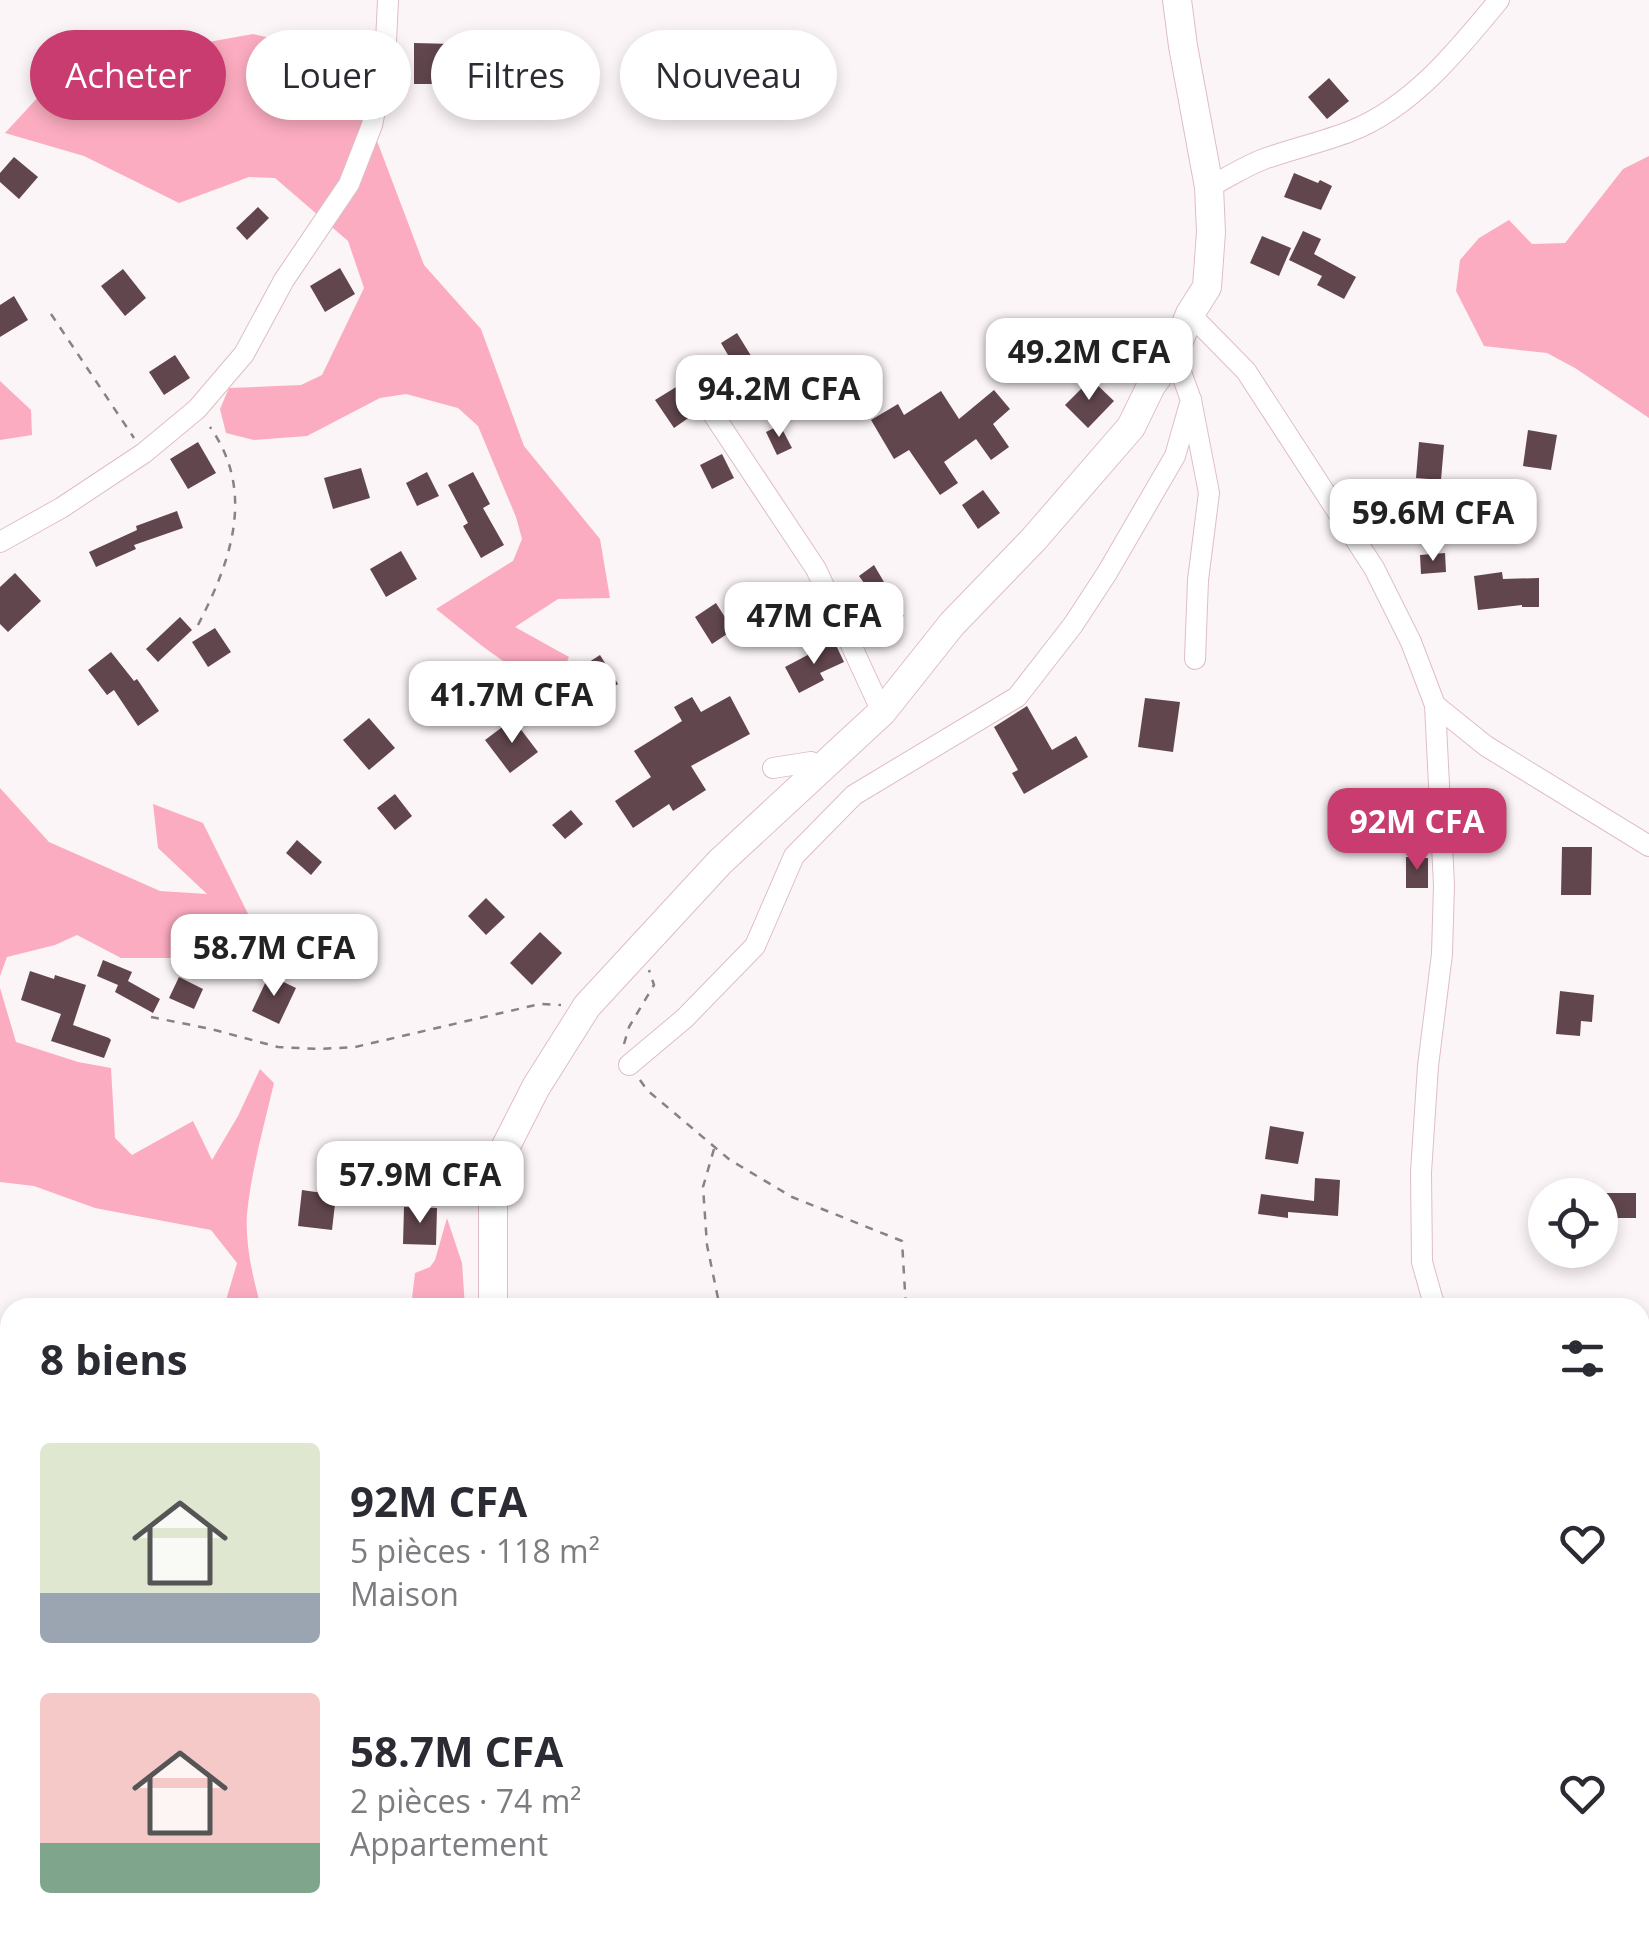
<!DOCTYPE html>
<html lang="fr">
<meta charset="utf-8">
<style>
:root{--surface:#fff;--page:#f2f2f3;--text:#2b2b33;--muted:#7c7c81;--accent:#c83c6f}
body{margin:0;font-family:"Open Sans",sans-serif;background:var(--page);color:var(--text);height:100vh;display:flex;flex-direction:column;font-size:38px;white-space:nowrap}
*{box-sizing:border-box;margin:0}
p{font-size:32px;color:var(--muted)}
.icon{flex:none;width:55px;height:55px;fill:none;stroke:currentColor;stroke-width:2;stroke-linecap:round;stroke-linejoin:round}
.map{position:relative;flex:1;overflow:hidden}
.side{position:absolute;left:0px;top:1298px;width:1650px;height:642px;display:flex;flex-direction:column;background:var(--surface);border-radius:30px 30px 0 0;box-shadow:0 5px 15px #0003}
.side>*{flex:none}
.banner{position:absolute;left:30px;top:30px;width:1000px;height:90px;display:flex;gap:20px}
.controls{position:absolute;left:1528px;top:1178px;display:grid;gap:20px}
.controls a{display:grid;place-items:center;width:90px;height:90px;border-radius:50%;background:var(--surface);box-shadow:0 5px 15px #0003;font-size:50px}
.price{position:absolute;translate:-50% -85px;padding:0 22px;border-radius:20px;background:#fff;color:#222;font-size:32px;line-height:65px;filter:drop-shadow(0 2px 5px #0008)}
.price::after{content:'';position:absolute;left:50%;top:60px;width:30px;height:22px;margin-left:-15px;background:inherit;clip-path:polygon(0 0,100% 0,50% 100%)}
.price.current{background:var(--accent);color:#fff}
ul{padding:0;list-style:none}
li{display:flex;align-items:center;gap:30px;height:250px;padding:0 40px}
li span{display:grid;place-items:center;flex:none;width:280px;height:200px;border-radius:10px;color:#555}
li>.icon{margin-inline-start:auto}
span .icon{width:120px;height:120px;fill:#fffc;stroke-width:1}
li b{font-size:42px}
h2{display:flex;justify-content:space-between;align-items:center;height:120px;padding:0 40px;font-size:42px}
.chip{padding:0 35px;border-radius:45px;background:var(--surface);box-shadow:0 5px 15px #0003;font-size:35px;line-height:90px}
.chip.current{background:var(--accent);color:#fff}
.map>svg:first-child{display:block}
</style>
<div class="map">
<svg width="1649" height="1938" viewBox="0 0 1649 1938">
<rect width="100%" height="100%" fill="#fcf5f7"/>
<!-- green -->
<g fill="#fcacc0">
<path d="M253 34 305 46 349 67 424 265 481 329 524 446 600 539 610 598 558 599 515 627 569 657 555 689C508 670 475 640 436 609L513 561 522 539 516 517 478 426 458 408 406 394 380 398 307 436 254 440 226 433 220 409 229 388 301 385 322 375 364 288 348 241 275 178 249 177 179 203 84 156 5 133 40 95 71 70 136 55Z"/>
<path d="M1649 156V418L1575 368 1547 353 1484 346 1456 291 1460 260 1479 238 1509 220 1532 244 1565 243 1623 169Z"/>
<path d="M0 381 31 410 32 435 0 440Z"/>
<path d="M0 788 49 842 160 891 207 894 158 848 153 804 203 823 255 928 201 979 172 958H121L77 935 55 945 7 957 0 976Z"/>
<path d="M0 988 16 1042 78 1062 111 1068 115 1138 132 1155 193 1121 212 1160 238 1116 260 1069 274 1083C264 1126 251 1171 247 1214 245 1245 253 1278 261 1307H224L237 1263 211 1230 95 1208 34 1186 0 1182Z"/>
<path d="M447 1218 462 1263 465 1307H411L415 1273 430 1267 435 1260Z"/>
<path d="M10 1601V1908L0 1911V1602Z"/>
<path d="M556 1930H767L769 1938H556Z"/>
</g>
<!-- building -->
<g fill="#61464d">
<path d="M414 43 454 44V84H414Z"/>
<path d="M1329 78 1349 101 1327 119 1308 97Z"/>
<path d="M14 157 38 177 19 199 0 182V173Z"/>
<path d="M1294 173 1318 183 1320 180 1332 186 1321 210 1284 197Z"/>
<path d="M258 207 269 218 247 240 236 228Z"/>
<path d="M1303 231 1321 239 1314 254 1356 277 1344 299 1317 285 1322 276 1289 260Z"/>
<path d="M1262 236 1291 248 1279 276 1250 263Z"/>
<path d="M340 268 355 294 325 312 310 286Z"/>
<path d="M123 269 146 298 125 316 101 286Z"/>
<path d="M14 296 28 320 0 337V305Z"/>
<path d="M737 333 753 359 724 377 729 386 703 400 694 408 697 412 674 428 655 400 728 355 721 343Z"/>
<path d="M175 355 190 378 164 395 149 372Z"/>
<path d="M1091 379 1114 401 1088 428 1065 405Z"/>
<path d="M994 390 1010 409 993 424 1009 447 991 460 976 439 944 462 958 483 940 495 909 450 894 459 871 420 898 404 904 415 941 391 959 419Z"/>
<path d="M780 425 792 448 777 455 766 432Z"/>
<path d="M1528 430 1557 435 1551 470 1523 466Z"/>
<path d="M198 442 216 473 188 489 170 459Z"/>
<path d="M1419 442 1444 445 1441 480 1416 478Z"/>
<path d="M722 454 734 478 712 489 700 465Z"/>
<path d="M361 468 370 498 333 509 324 478Z"/>
<path d="M427 472 439 496 417 506 406 483Z"/>
<path d="M473 472 490 504 483 508 504 545 481 558 463 526 468 523 448 485Z"/>
<path d="M983 490 1000 513 978 529 962 505Z"/>
<path d="M177 511 183 528 134 545 136 549 96 567 89 552 137 530 136 526Z"/>
<path d="M401 551 417 579 386 597 370 569Z"/>
<path d="M1445 553 1446 572 1421 574 1420 555Z"/>
<path d="M874 565 904 616 865 639 849 607 872 594 859 576Z"/>
<path d="M1502 572 1503 579 1539 578V607H1522V605L1478 610 1474 576Z"/>
<path d="M15 573 41 601 8 632 0 624V587Z"/>
<path d="M786 596 804 624 770 645 753 617Z"/>
<path d="M716 603 733 630 712 644 695 617Z"/>
<path d="M180 617 192 630 158 662 146 649Z"/>
<path d="M215 628 231 652 208 667 192 642Z"/>
<path d="M834 641 844 662 820 673 824 680 799 693 785 667Z"/>
<path d="M111 652 134 681 137 679 159 711 138 726 114 690 107 695 88 670Z"/>
<path d="M600 655 618 684 593 700 575 671Z"/>
<path d="M730 696 750 734 691 766 706 790 673 811 669 804 633 828 615 801 651 777 634 751 682 721 674 707 692 697 701 712Z"/>
<path d="M1145 698 1180 702 1173 752 1138 747Z"/>
<path d="M1027 706 1052 750 1076 736 1088 757 1024 794 1012 773 1018 770 994 727Z"/>
<path d="M369 718 395 748 369 770 343 740Z"/>
<path d="M513 719 538 752 510 773 485 740Z"/>
<path d="M395 794 412 816 395 830 377 808Z"/>
<path d="M571 810 583 824 565 839 552 825Z"/>
<path d="M297 840 322 862 311 875 286 853Z"/>
<path d="M1562 847H1592L1591 895H1561Z"/>
<path d="M1406 857 1428 858V888H1406Z"/>
<path d="M486 898 505 917 486 935 468 916Z"/>
<path d="M540 932 562 953 532 985 510 963Z"/>
<path d="M103 960 132 972 128 981 160 999 153 1013 115 992 118 985 97 976Z"/>
<path d="M30 971 54 979 55 975 86 985 73 1025 109 1038 111 1040 104 1058 51 1041 61 1014 21 1000Z"/>
<path d="M269 975 296 988 279 1024 252 1011Z"/>
<path d="M179 977 203 989 194 1009 169 998Z"/>
<path d="M1560 991 1594 995 1592 1022 1581 1021 1580 1036 1556 1034Z"/>
<path d="M1270 1126 1304 1132 1298 1164 1265 1159Z"/>
<path d="M392 1170 408 1171 407 1202 390 1201Z"/>
<path d="M1315 1178 1340 1180 1338 1216 1288 1212V1218L1258 1214 1261 1194 1314 1201Z"/>
<path d="M302 1190 336 1195 332 1230 298 1226Z"/>
<rect x="1606" y="1193" width="30" height="25"/>
<path d="M404 1207 437 1208 436 1245 403 1244Z"/>
</g>
<g fill="none" stroke-linecap="round" stroke-linejoin="round">
<defs>
<g id="street">
<path d="M1209 187C1227 178 1245 166 1264 159 1292 149 1323 142 1351 131 1412 107 1458 50 1499 0"/>
<path d="M1190 314 1246 371 1374 568 1411 642 1435 705 1444 885 1442 954 1428 1066 1421 1172 1422 1262 1435 1308"/>
<path d="M1174 353 1191 400 1209 493 1198 580 1195 659"/>
<path d="M711 411 816 569 882 712"/>
<path d="M0 542 61 508 144 453 197 409 244 354 284 280 349 184 372 125 385 62 388 0"/>
<path d="M1435 705 1486 746 1649 846"/>
<path d="M773 768 811 762 819 772"/>
<path d="M629 1065 685 1018 755 946 794 856 854 795 1017 697 1073 625 1107 573 1175 456 1191 400"/>
<path d="M297 1938 309 1930"/>
<path d="M1530 1938V1930"/>
</g>
<g id="secondary">
<path d="M493 1308V1199L503 1152 536 1087 587 1006 720 862 882 712 952 624 1034 539 1131 427 1151 386 1174 353 1190 314 1207 287 1211 232 1209 187 1183 46 1177 0"/>
<path d="M581 1930 583 1938"/>
</g>
</defs>
<!-- street casing -->
<use href="#street" stroke="#debec5" stroke-width="22"/>
<!-- secondary casing -->
<use href="#secondary" stroke="#debec5" stroke-width="30"/>
<!-- path -->
<g stroke="#898183" stroke-width="2.5" stroke-dasharray="8 8" stroke-linecap="butt">
<path d="M51 314 134 438"/>
<path d="M198 625C231 561 256 492 210 427"/>
<path d="M151 1017 211 1029 278 1047 320 1049 355 1047 540 1004 561 1005"/>
<path d="M624 1044 629 1027 654 985 649 970"/>
<path d="M640 1080 647 1090 730 1160 792 1197 902 1241 906 1308"/>
<path d="M714 1149 703 1187 707 1245 720 1308"/>
</g>
<!-- street -->
<use href="#street" stroke="#fff" stroke-width="20"/>
<!-- secondary -->
<use href="#secondary" stroke="#fff" stroke-width="28"/>
</g>
</svg>
<div class="controls">
<a><svg class="icon" aria-label="locate" viewBox="0 0 24 24"><circle cx="12" cy="12" r="6"/><path d="M12 2v4M12 18v4M2 12h4M18 12h4"/></svg></a>
</div>
<b class="price" style="left:1089px;top:403px">49.2M CFA</b>
<b class="price" style="left:779px;top:440px">94.2M CFA</b>
<b class="price" style="left:1433px;top:564px">59.6M CFA</b>
<b class="price" style="left:814px;top:667px">47M CFA</b>
<b class="price" style="left:512px;top:746px">41.7M CFA</b>
<b class="price current" style="left:1417px;top:873px">92M CFA</b>
<b class="price" style="left:274px;top:999px">58.7M CFA</b>
<b class="price" style="left:420px;top:1226px">57.9M CFA</b>
<div class="banner">
<a class="chip current">Acheter</a>
<a class="chip">Louer</a>
<a class="chip">Filtres</a>
<a class="chip">Nouveau</a>
</div>
<section class="side">
<h2>8 biens<svg class="icon" aria-label="filters" viewBox="0 0 24 24"><path d="M4 7h16M4 17h16"/><circle cx="9" cy="7" r="2"/><circle cx="15" cy="17" r="2"/></svg></h2>
<ul>
<li><span style="background:linear-gradient(#dfe7d0 75%,#9aa5b1 0)"><svg class="icon" aria-label="home" viewBox="0 0 24 24"><path d="M3 11l9-7 9 7M6 9v11h12V9"/></svg></span><div><b>92M CFA</b><p>5 pièces · 118 m²</p><p>Maison</p></div><svg class="icon" aria-label="heart" viewBox="0 0 24 24"><path d="M12 20l-8-8c-3-5 5-10 8-4 3-6 11-1 8 4z"/></svg></li>
<li><span style="background:linear-gradient(#f6c9c9 75%,#7fa58c 0)"><svg class="icon" aria-label="home" viewBox="0 0 24 24"><path d="M3 11l9-7 9 7M6 9v11h12V9"/></svg></span><div><b>58.7M CFA</b><p>2 pièces · 74 m²</p><p>Appartement</p></div><svg class="icon" aria-label="heart" viewBox="0 0 24 24"><path d="M12 20l-8-8c-3-5 5-10 8-4 3-6 11-1 8 4z"/></svg></li>
</ul>
</section>
</div>
